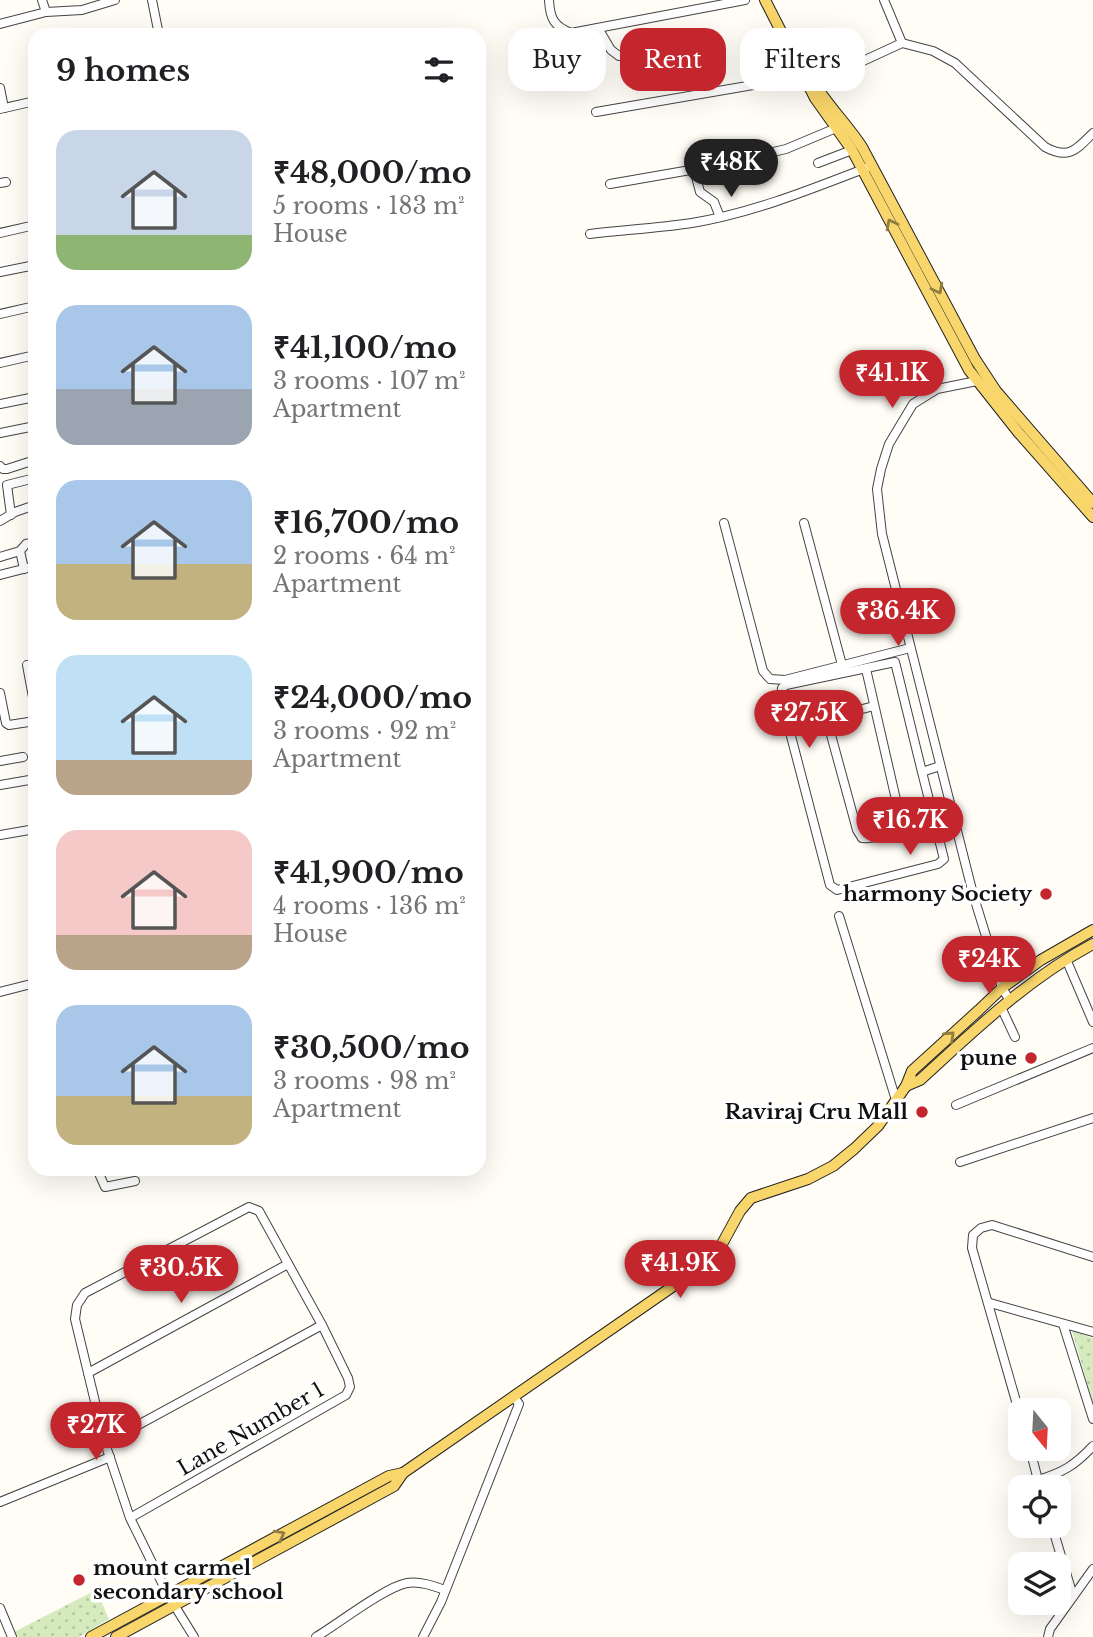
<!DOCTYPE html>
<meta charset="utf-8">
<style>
:root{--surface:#fff;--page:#f2f2f2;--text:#202124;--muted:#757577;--accent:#c4262e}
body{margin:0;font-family:"Libre Baskerville",serif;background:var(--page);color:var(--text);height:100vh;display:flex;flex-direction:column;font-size:26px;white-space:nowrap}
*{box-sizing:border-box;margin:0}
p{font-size:23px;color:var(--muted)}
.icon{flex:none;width:38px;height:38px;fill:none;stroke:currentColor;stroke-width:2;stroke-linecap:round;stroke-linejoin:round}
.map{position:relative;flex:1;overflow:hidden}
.drawer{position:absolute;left:28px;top:28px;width:458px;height:1148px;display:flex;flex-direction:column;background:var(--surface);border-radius:21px;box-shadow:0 7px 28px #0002}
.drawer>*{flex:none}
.top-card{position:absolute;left:508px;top:28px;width:480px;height:63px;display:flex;gap:14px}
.needle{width:46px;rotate:162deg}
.tools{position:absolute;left:1008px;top:1398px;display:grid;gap:14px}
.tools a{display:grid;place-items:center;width:63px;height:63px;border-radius:14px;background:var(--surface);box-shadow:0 7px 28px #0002;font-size:35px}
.price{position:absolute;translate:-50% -60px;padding:0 16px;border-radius:24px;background:var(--accent);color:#fff;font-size:23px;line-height:46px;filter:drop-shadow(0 2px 4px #0008)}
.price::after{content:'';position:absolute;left:50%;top:42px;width:21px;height:16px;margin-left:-10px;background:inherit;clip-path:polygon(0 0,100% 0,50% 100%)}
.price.on{background:#222;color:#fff}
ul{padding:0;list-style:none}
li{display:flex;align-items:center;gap:21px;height:175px;padding:0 28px}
li span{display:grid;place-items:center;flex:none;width:196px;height:140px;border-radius:21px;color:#555}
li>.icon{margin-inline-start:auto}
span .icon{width:84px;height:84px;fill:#fffc;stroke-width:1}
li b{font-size:30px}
h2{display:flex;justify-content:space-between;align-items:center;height:84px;padding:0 28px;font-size:30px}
.pill{padding:0 24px;border-radius:21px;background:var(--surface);box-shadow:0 7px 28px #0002;font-size:24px;line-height:63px}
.pill.on{background:var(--accent);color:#fff}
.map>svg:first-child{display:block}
</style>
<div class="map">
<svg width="1093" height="1637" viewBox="0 0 1093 1637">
<defs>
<pattern id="park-dots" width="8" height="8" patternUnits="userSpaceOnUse" patternTransform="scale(1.75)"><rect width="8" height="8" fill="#d5ebbd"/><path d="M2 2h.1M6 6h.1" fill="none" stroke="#b6c8a1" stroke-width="1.8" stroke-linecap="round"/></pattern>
</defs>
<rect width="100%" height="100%" fill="#fffdf5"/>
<!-- park -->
<g fill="url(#park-dots)">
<path d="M1072 1331 1093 1338V1403Z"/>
<path d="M96 1590 109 1619 79 1637H16L14 1632Z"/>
</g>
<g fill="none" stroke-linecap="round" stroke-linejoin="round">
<defs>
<g id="minor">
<path d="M42 0 46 12"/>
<path d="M152 0 159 35"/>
<path d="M549 0C550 19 554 26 571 33L745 0"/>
<path d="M0 24 46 12 82 10 115 0"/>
<path d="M598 28 611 50 619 56 716 43"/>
<path d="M902 43 933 51 955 63 1045 147C1069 160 1076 150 1093 133"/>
<path d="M811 85 902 43 884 0"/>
<path d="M0 88 4 108"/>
<path d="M0 109 35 101"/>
<path d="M596 112 765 83 788 78 807 69"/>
<path d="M818 163 852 150"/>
<path d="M694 169 700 192 714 202 720 217"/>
<path d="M0 183 6 182"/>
<path d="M610 184 719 165 786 149 841 126"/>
<path d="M0 233 35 225"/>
<path d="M590 234C624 230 658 228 692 223 752 213 809 190 866 168"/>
<path d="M0 272 35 265"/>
<path d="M0 314 35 306"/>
<path d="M0 363 35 355"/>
<path d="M977 381 937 389 913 404 889 444 881 469 877 489 882 534 973 894 1002 988 1009 999"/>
<path d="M0 404 35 397"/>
<path d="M0 433 35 426"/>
<path d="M0 466 3 469H7L35 460"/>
<path d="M11 515 7 485 35 478"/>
<path d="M0 521 15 512 35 505"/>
<path d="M724 523 763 671 770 679 785 680 910 648"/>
<path d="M804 523 842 665"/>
<path d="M0 557 20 551"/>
<path d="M24 569 20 551 26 544 35 542"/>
<path d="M0 575 35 566"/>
<path d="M27 665 35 708"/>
<path d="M866 669 900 817V827C888 836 877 839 862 838L857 830 828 724 829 719 835 716 874 706"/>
<path d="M0 693 6 723 9 725 35 721"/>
<path d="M0 761 23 757"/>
<path d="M922 772 895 662 786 685 782 688 781 698 830 885 837 890 938 864 944 859 922 772 940 766"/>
<path d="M0 785 35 779"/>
<path d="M0 835 35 829"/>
<path d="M839 916 896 1100"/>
<path d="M1066 959 1093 1022"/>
<path d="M0 992 35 983"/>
<path d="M1001 1007 1015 1037"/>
<path d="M956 1105 1093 1048"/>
<path d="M960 1162 1093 1118"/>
<path d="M97 1169 105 1187 135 1181"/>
<path d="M990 1303 1093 1332"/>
<path d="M1063 1324 1093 1419"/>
<path d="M88 1373 288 1264"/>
<path d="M1020 1415 972 1248 973 1235 981 1228 992 1225 1093 1257"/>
<path d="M105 1443 322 1325"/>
<path d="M1030 1449 1040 1488"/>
<path d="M1038 1480C1064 1472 1075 1465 1093 1446"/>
<path d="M0 1502 110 1457"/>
<path d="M130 1518 346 1395 350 1387 348 1378 322 1325 259 1211 249 1207 85 1293 77 1305 75 1319 105 1443 130 1518 168 1595 194 1637"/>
<path d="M1052 1526 1073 1596"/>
<path d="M0 1608 12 1637"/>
<path d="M316 1637C338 1624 385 1587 407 1583 420 1581 434 1586 445 1590"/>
<path d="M423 1637 441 1602 519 1404 514 1397"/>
<path d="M1048 1637 1050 1629 1093 1569"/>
</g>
<g id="major">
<path d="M765 0 815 98 852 150 969 370 1018 432 1093 517"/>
<path d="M813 81C827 105 847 124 862 147L975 359 996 391 1093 503"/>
<path d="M906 1086 920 1080C975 1030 1027 979 1093 944"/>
<path d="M91 1637 389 1476 403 1473"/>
<path d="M116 1637 394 1486 403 1473 685 1278 716 1255 740 1211 751 1198 808 1179 833 1166 854 1149 878 1126 906 1086 912 1071 979 1010 1002 988 1041 960 1093 930"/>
</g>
</defs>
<!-- minor casing -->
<use href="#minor" stroke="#444" stroke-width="10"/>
<!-- major casing -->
<use href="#major" stroke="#222" stroke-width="12"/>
<!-- minor -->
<use href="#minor" stroke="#fff" stroke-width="8"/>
<!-- major -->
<use href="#major" stroke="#f9d66b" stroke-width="10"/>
</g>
<!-- one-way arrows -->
<defs><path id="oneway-chevron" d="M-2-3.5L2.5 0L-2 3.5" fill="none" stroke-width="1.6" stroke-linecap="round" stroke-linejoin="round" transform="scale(1.75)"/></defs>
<g stroke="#917d42">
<use href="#oneway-chevron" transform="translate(891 224) rotate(-117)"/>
<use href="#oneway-chevron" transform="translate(938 289) rotate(63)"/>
<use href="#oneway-chevron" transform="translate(950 1036) rotate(-43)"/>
<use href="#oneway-chevron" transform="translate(280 1535) rotate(-28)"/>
</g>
<!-- markers -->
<g fill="#c4262e" stroke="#fff" stroke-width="2.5">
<circle cx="1046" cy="894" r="7"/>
<circle cx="1031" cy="1058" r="7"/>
<circle cx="922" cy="1112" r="7"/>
<circle cx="79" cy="1580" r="7"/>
</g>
<g text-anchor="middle" stroke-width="7" stroke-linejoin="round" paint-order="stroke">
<!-- poi labels -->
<g font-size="21" font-weight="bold" fill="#111" stroke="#fff" text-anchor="end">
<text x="1032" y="901">harmony Society</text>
<text x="1017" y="1065">pune</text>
<text x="908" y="1119">Raviraj Cru Mall</text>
<text x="93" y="1575" text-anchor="start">mount carmel<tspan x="93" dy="24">secondary school</tspan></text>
</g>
<!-- street labels -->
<g font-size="21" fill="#111" stroke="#fff">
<text transform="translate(251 1429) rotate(-30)" y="7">Lane Number 1</text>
</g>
</g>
</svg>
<div class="tools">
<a><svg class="needle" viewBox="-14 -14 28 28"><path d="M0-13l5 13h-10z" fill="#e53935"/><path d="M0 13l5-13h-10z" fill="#757577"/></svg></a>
<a><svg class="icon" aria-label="locate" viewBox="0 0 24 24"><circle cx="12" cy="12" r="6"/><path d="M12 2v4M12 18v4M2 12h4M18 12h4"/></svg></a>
<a><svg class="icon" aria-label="layers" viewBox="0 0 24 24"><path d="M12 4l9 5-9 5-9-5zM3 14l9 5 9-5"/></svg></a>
</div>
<b class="price on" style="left:731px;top:199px">₹48K</b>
<b class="price" style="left:892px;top:410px">₹41.1K</b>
<b class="price" style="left:898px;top:648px">₹36.4K</b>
<b class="price" style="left:809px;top:750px">₹27.5K</b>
<b class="price" style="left:910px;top:857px">₹16.7K</b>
<b class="price" style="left:989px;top:996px">₹24K</b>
<b class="price" style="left:680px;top:1300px">₹41.9K</b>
<b class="price" style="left:181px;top:1305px">₹30.5K</b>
<b class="price" style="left:96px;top:1462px">₹27K</b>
<div class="top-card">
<a class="pill">Buy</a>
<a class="pill on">Rent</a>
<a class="pill">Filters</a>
</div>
<section class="drawer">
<h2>9 homes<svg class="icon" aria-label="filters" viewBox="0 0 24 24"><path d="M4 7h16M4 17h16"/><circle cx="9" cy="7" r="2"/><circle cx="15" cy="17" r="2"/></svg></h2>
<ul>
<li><span style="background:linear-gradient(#c9d6e8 75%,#8fb573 0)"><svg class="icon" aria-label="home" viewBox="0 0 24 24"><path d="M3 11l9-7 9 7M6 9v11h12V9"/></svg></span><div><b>₹48,000/mo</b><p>5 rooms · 183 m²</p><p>House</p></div></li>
<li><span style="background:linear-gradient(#a9c7e8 60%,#9aa5b1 0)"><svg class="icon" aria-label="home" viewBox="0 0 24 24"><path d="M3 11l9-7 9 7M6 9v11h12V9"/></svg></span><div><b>₹41,100/mo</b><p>3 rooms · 107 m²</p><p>Apartment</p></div></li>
<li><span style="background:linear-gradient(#a9c7e8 60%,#c2b280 0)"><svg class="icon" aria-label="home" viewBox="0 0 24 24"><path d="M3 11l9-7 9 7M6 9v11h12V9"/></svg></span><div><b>₹16,700/mo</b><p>2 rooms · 64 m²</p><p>Apartment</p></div></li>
<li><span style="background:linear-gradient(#bfe0f5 75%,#b9a48a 0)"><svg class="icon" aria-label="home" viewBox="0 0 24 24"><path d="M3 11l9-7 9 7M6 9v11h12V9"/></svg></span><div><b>₹24,000/mo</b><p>3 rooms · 92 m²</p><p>Apartment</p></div></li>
<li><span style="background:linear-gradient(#f6c9c9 75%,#b9a48a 0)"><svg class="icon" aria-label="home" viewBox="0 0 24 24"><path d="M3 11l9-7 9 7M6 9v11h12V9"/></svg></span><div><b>₹41,900/mo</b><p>4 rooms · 136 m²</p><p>House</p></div></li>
<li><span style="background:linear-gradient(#a9c7e8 65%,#c2b280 0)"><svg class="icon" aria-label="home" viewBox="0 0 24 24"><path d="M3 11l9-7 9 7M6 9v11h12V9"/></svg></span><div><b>₹30,500/mo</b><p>3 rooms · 98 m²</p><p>Apartment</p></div></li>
</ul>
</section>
</div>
